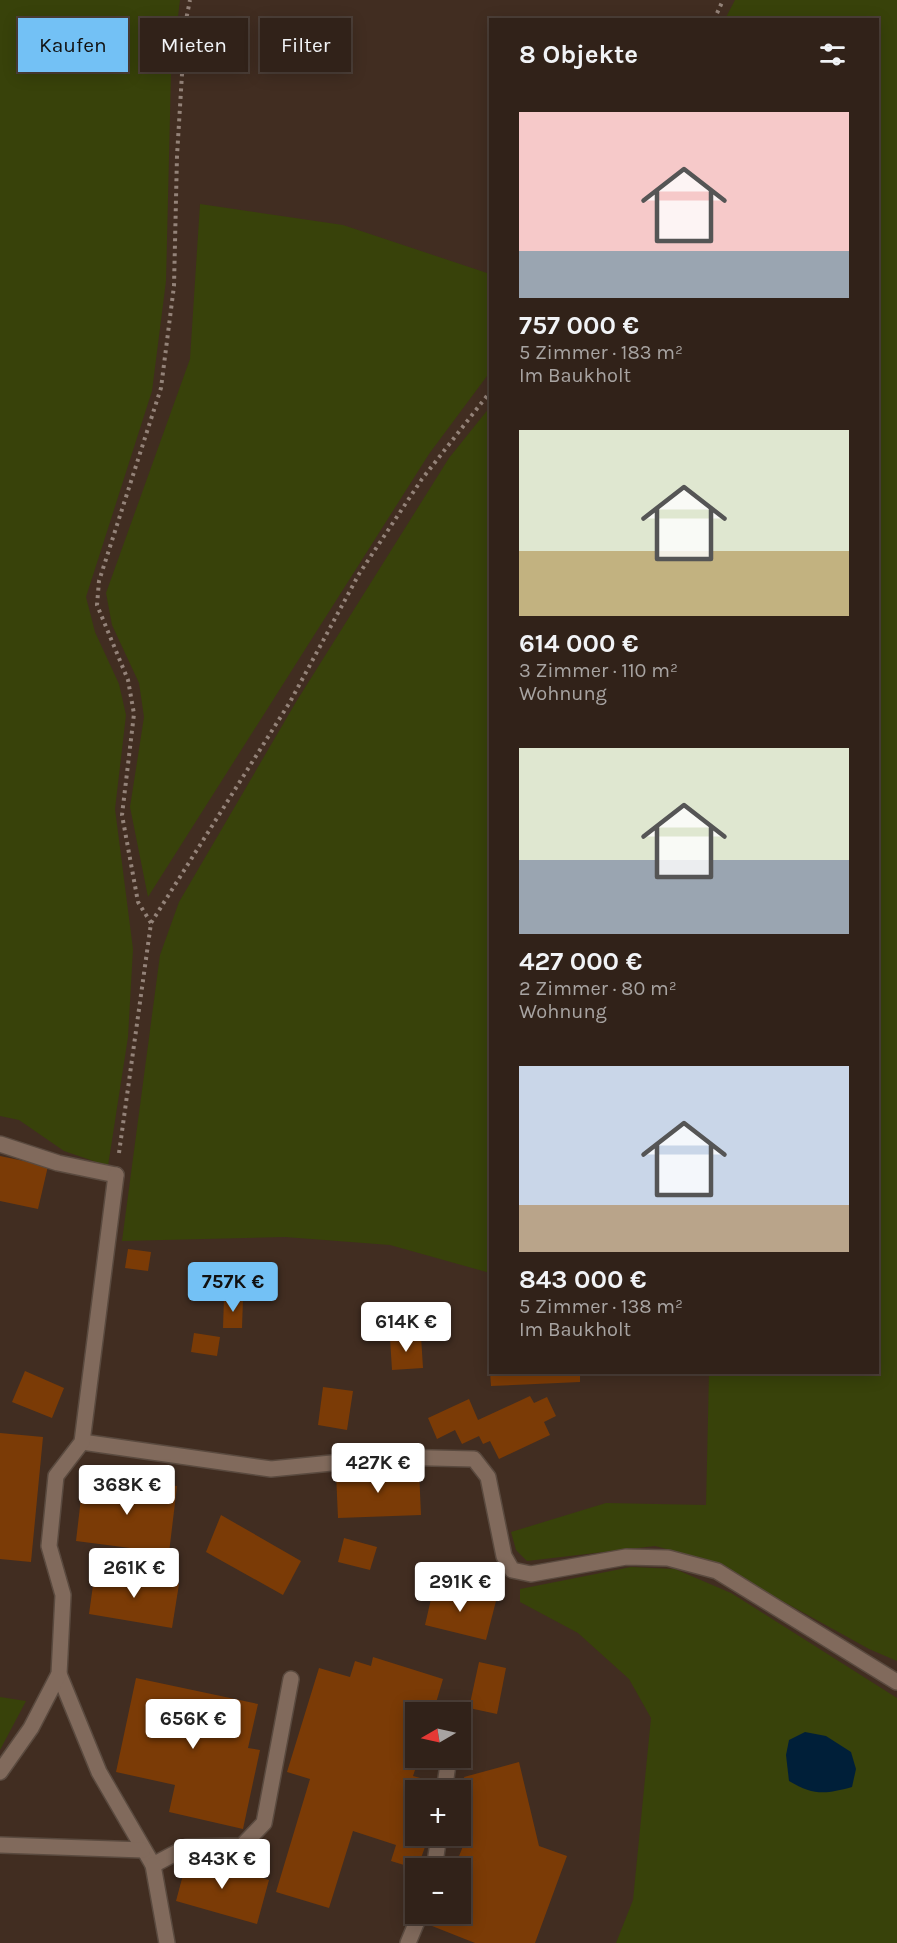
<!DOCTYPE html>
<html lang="de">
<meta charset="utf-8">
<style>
:root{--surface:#312219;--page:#3d2f26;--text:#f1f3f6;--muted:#a8a4a2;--line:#4c3f38;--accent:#73c1f5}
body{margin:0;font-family:Karla,sans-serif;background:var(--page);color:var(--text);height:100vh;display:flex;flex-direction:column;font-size:22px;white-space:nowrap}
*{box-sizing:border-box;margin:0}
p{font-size:20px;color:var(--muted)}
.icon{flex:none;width:33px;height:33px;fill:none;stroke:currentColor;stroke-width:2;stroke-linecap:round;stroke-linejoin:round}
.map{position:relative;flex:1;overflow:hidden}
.panel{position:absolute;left:489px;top:18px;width:390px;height:1356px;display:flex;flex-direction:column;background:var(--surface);border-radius:0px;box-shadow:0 3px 15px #0003,0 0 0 2px var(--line)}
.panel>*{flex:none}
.banner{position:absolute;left:18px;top:18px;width:381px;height:54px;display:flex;gap:12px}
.needle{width:39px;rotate:261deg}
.tools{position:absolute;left:405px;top:1702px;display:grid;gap:12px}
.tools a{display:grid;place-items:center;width:66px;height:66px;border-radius:0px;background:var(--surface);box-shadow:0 3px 15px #0003,0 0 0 2px var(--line);font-size:30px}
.price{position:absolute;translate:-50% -51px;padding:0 14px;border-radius:6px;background:#fff;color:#222;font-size:20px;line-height:39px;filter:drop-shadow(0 2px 3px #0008)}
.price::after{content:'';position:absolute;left:50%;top:36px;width:18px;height:14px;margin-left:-9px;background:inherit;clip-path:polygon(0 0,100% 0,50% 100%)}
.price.on{background:var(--accent);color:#111}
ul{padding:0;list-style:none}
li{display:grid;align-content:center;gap:12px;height:318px;padding:0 30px}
li span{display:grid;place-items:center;height:186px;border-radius:0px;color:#555}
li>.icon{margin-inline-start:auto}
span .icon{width:108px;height:108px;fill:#fffc;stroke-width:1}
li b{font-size:26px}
h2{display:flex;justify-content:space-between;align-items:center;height:72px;padding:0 30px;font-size:26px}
.tag{padding:0 21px;border-radius:0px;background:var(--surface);box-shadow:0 3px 15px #0003,0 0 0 2px var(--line);font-size:21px;line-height:54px}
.tag.on{background:var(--accent);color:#111}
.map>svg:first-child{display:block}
</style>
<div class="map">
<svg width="897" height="1943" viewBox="0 0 897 1943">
<rect width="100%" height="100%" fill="#412d21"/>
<!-- green -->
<g fill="#38420a">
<path d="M0 0H180L171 74 166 281 152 391 86 597 95 632 119 684 126 715 115 809 133 949 128 1037 108 1166 64 1151 19 1120 0 1116Z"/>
<path d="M735 0H897V1661L869 1649 708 1560 655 1546 527 1561 516 1550 511 1532 606 1503 706 1505 709 1373 878 1372V20L725 19Z"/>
<path d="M200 204 343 225 490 274V372L429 454 148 897 130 807 144 717 139 683 112 625 106 593 190 359Z"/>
<path d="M490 407V1273L390 1245 285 1237 122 1241 160 955 179 902 296 702 449 458Z"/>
<path d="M631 1567 675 1569 731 1593 897 1698V1943H616L633 1900 651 1718 629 1679 578 1633 520 1602V1589Z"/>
<path d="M0 1697 26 1701 0 1750Z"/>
</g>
<!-- water -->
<path fill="#001f39" d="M805 1732 826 1736 851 1752 856 1769 852 1787C826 1794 814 1796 789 1781L786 1755 789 1740Z"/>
<!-- building -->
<g fill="#7b3b06">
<path d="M0 1156 48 1166 38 1209 0 1201Z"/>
<path d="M128 1249 151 1252 148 1271 125 1268Z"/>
<path d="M224 1298H243L242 1328H223Z"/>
<path d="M487 1328H490V1358H489Z"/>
<path d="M194 1333 220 1337 217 1356 191 1352Z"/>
<path d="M421 1336 423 1368 392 1370 390 1338Z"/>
<path d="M25 1371 64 1388 52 1418 12 1402Z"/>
<path d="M490 1372H580V1382L491 1386Z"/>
<path d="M323 1387 353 1391 347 1430 318 1425Z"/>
<path d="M530 1396 534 1403 547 1397 556 1416 544 1422 550 1435 499 1459 490 1441 483 1444 479 1436 462 1444 455 1430 437 1439 428 1418 469 1399 478 1420Z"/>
<path d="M0 1433 43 1437 31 1562 0 1559Z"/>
<path d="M419 1470 421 1515 338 1518 336 1473Z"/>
<path d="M83 1481 137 1488 139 1482 177 1486 169 1553 76 1541Z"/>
<path d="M221 1515 301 1561 283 1595 206 1552Z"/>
<path d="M344 1538 377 1547 370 1570 338 1562Z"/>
<path d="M95 1571 179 1584 172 1628 89 1614Z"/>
<path d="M434 1586 496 1601 486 1640 425 1625Z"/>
<path d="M373 1657 443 1679 433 1713H416V1758H419L413 1776 424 1779 420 1791H416V1807L411 1820 416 1822V1836H429L417 1869 391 1861 396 1845 353 1831 329 1908 276 1892 310 1779 287 1772 319 1668 350 1677 355 1661 371 1666Z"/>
<path d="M479 1662 506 1668 497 1714 469 1708Z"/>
<path d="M136 1678 258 1704 248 1748 260 1750 243 1829 169 1812 175 1785 116 1772Z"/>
<path d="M519 1762 539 1846 567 1856 535 1943H475L432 1926 437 1914H460V1869H454L472 1823 464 1777Z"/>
<path d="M188 1856 269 1880 257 1924 176 1901Z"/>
</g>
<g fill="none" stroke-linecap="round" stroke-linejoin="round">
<defs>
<g id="lane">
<path d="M0 1144 58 1163 116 1175"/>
<path d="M59 1674 99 1772 153 1865 187 1847 242 1846 264 1823 291 1679"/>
<path d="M444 1791 449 1758"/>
<path d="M0 1845 143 1850"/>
<path d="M153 1865 167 1943"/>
<path d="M434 1869 439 1836"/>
<path d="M408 1943 420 1914"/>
</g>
<g id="street">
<path d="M82 1442 271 1469 392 1457 474 1459 488 1477 504 1556 512 1570 531 1574 626 1557 668 1558 717 1571 897 1682"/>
<path d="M0 1772 31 1728 59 1674 63 1595 49 1546 56 1476 82 1442 116 1175"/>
</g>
</defs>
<!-- lane casing -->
<use href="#lane" stroke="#5a4a3f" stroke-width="18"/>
<!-- street casing -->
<use href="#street" stroke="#5a4a3f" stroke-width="18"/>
<!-- path -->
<g stroke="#948379" stroke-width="4" stroke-dasharray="3 4.5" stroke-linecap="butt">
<path d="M714 20 723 0"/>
<path d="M151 923 138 902 122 815 134 714 128 680 97 605 99 581 161 388 174 286 177 156 185 25 190 0"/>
<path d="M119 1153 151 923 290 702 359 574 422 479 490 392"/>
</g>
<!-- lane -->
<use href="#lane" stroke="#816a5c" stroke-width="15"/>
<!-- street -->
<use href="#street" stroke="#816a5c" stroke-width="15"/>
</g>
</svg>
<div class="tools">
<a><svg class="needle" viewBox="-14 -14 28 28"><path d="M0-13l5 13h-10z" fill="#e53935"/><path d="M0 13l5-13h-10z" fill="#a8a4a2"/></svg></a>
<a>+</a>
<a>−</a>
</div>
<b class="price on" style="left:233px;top:1313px">757K €</b>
<b class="price" style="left:406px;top:1353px">614K €</b>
<b class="price" style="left:378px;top:1494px">427K €</b>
<b class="price" style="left:127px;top:1516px">368K €</b>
<b class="price" style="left:134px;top:1599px">261K €</b>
<b class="price" style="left:460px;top:1613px">291K €</b>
<b class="price" style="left:193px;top:1750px">656K €</b>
<b class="price" style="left:222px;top:1890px">843K €</b>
<div class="banner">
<a class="tag on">Kaufen</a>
<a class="tag">Mieten</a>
<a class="tag">Filter</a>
</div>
<section class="panel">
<h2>8 Objekte<svg class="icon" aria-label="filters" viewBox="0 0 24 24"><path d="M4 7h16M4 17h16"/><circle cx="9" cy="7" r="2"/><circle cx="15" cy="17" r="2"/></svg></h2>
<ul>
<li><span style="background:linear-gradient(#f6c9c9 75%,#9aa5b1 0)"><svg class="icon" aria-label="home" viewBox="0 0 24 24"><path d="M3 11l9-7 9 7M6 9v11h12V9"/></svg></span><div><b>757 000 €</b><p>5 Zimmer · 183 m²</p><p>Im Baukholt</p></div></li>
<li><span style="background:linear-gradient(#dfe7d0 65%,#c2b280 0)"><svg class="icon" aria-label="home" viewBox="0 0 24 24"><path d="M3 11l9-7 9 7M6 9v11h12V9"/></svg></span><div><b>614 000 €</b><p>3 Zimmer · 110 m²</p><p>Wohnung</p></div></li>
<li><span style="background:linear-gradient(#dfe7d0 60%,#9aa5b1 0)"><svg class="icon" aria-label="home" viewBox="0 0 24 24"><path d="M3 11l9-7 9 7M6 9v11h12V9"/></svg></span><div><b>427 000 €</b><p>2 Zimmer · 80 m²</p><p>Wohnung</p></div></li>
<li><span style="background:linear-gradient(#c9d6e8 75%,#b9a48a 0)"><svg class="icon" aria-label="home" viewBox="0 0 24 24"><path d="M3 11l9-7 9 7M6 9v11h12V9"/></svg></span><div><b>843 000 €</b><p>5 Zimmer · 138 m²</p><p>Im Baukholt</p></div></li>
</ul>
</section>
</div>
